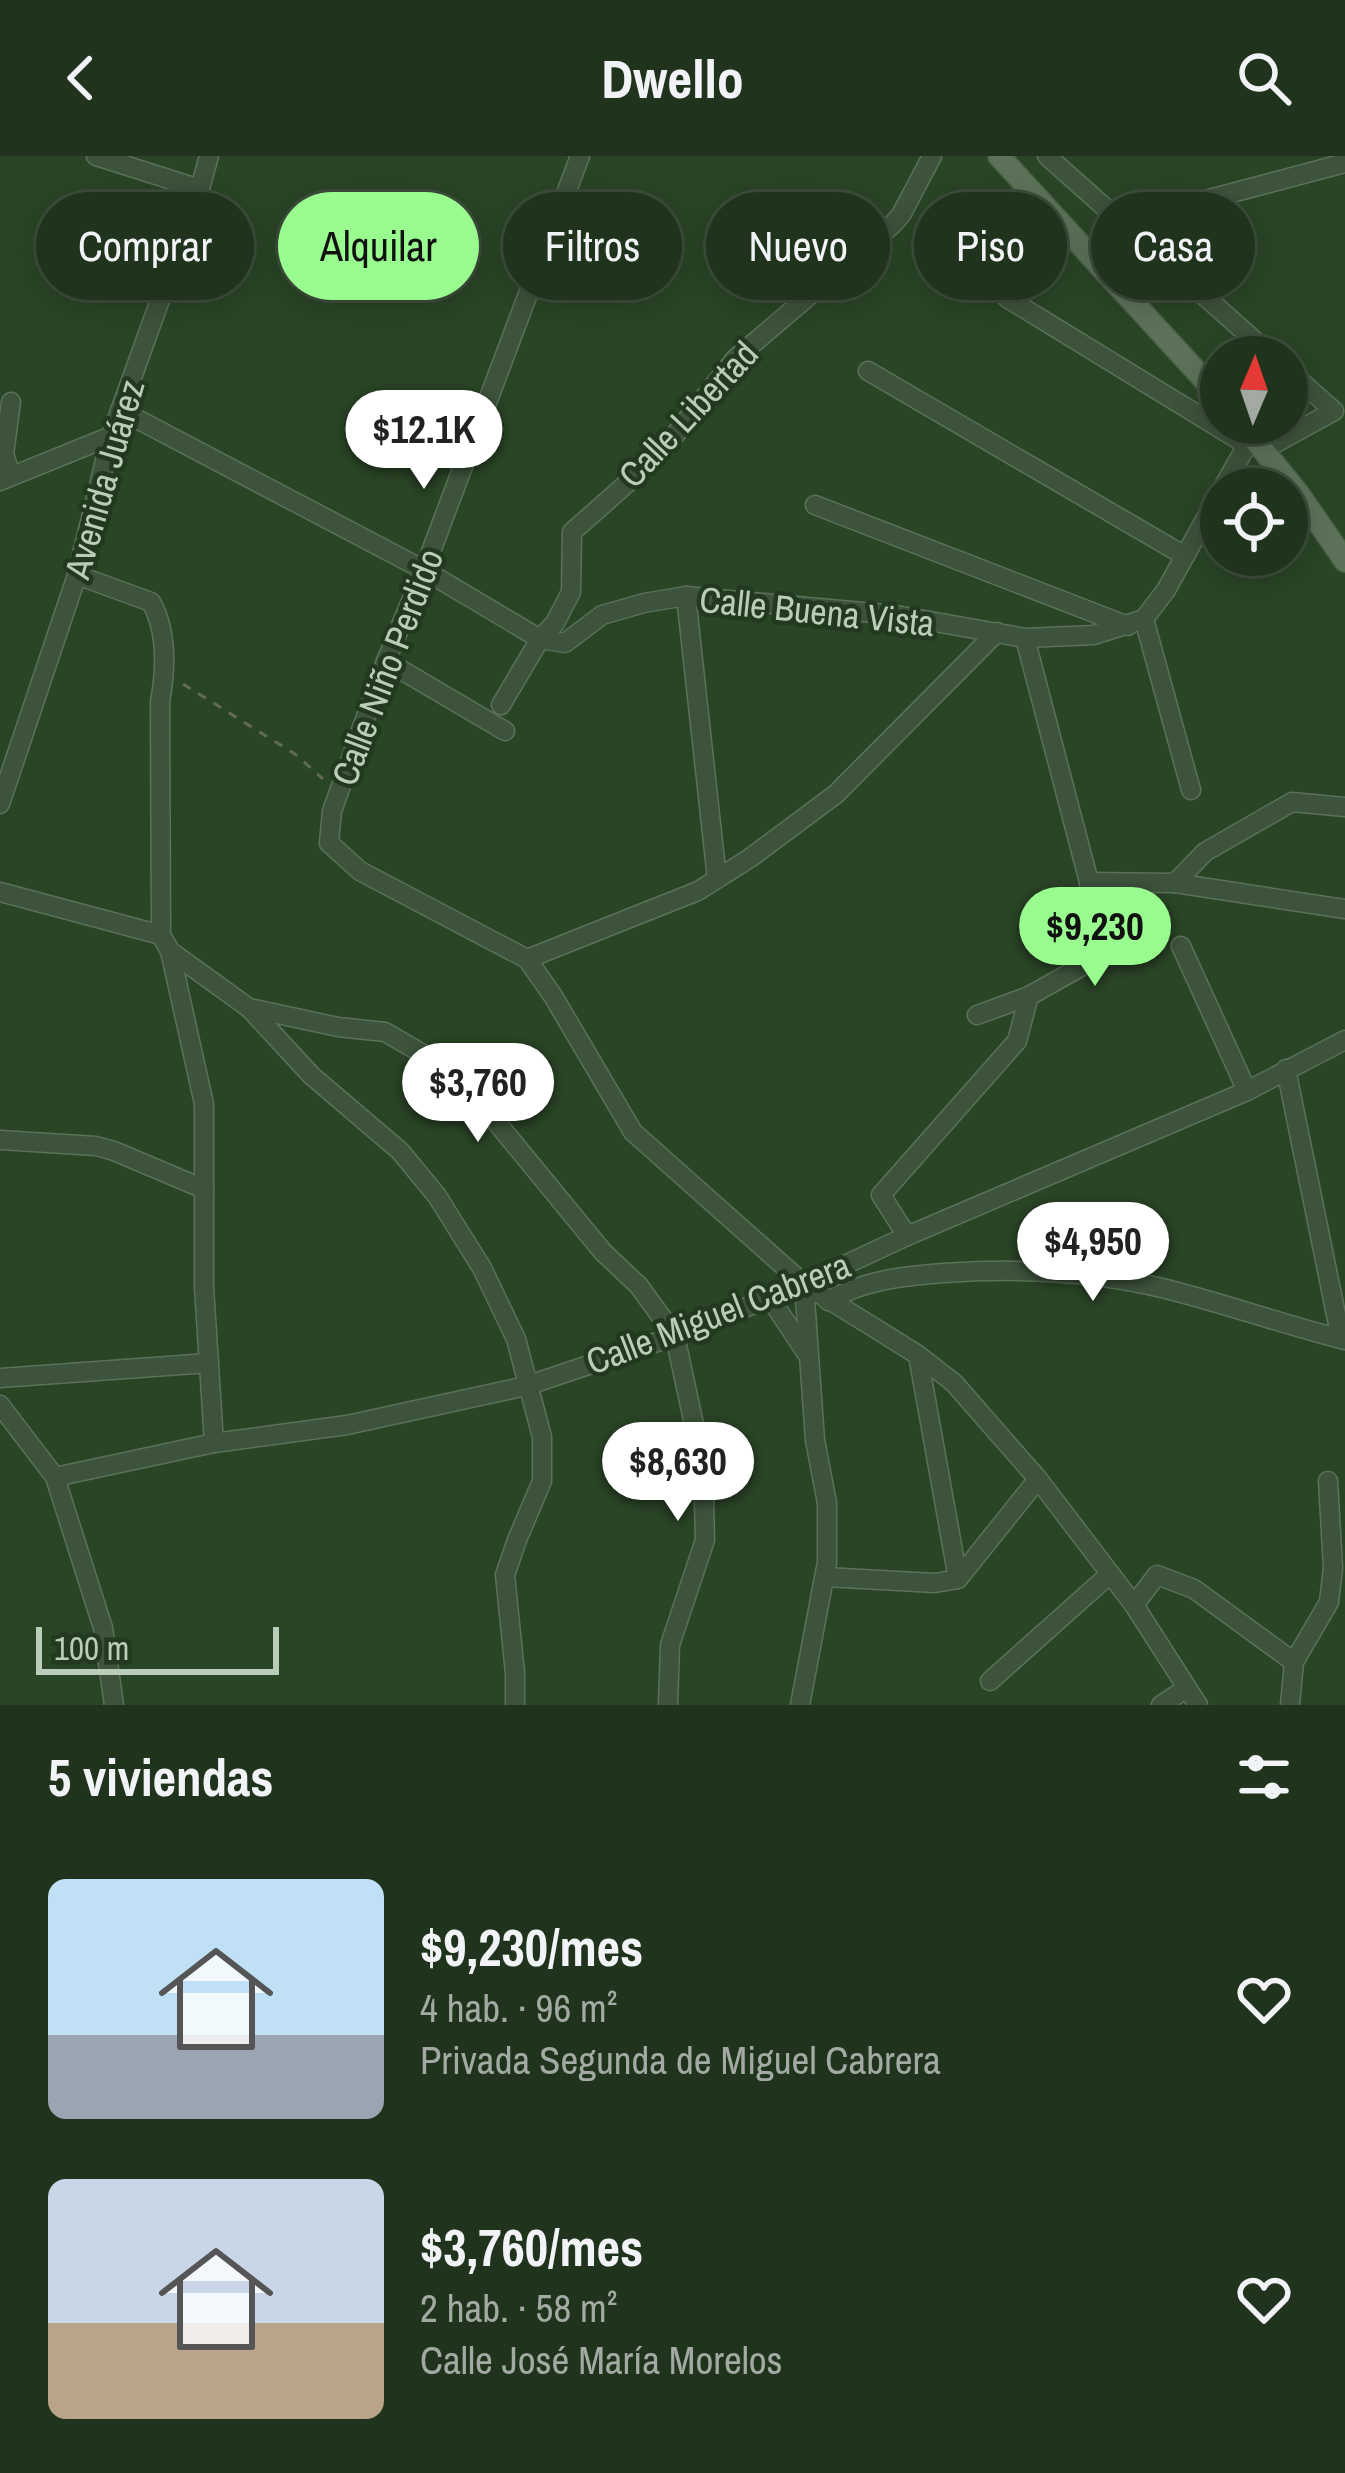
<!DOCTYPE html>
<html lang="es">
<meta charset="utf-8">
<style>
:root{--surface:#20331c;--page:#283b25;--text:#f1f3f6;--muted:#a2aaa3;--line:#3d4e3b;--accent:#98fc8e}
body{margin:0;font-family:"Archivo Narrow",sans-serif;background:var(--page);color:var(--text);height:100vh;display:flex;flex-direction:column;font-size:45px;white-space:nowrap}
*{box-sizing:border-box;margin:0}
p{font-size:39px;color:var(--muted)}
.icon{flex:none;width:66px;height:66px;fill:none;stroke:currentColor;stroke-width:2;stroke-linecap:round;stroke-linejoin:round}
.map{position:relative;height:1549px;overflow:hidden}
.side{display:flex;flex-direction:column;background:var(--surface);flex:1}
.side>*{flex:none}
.guide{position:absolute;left:36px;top:36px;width:1275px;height:108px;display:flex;gap:24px}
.needle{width:78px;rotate:2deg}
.buttons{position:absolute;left:1200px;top:180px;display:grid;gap:24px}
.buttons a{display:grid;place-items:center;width:108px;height:108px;border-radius:50%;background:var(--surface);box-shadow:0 6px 30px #0003,0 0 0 3px var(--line);font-size:60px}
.scale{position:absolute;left:36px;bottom:30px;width:243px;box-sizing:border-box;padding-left:12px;border:6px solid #bacdb8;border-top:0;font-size:33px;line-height:42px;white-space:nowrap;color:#bacdb8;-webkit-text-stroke:9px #22391f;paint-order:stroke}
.price{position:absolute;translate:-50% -102px;padding:0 27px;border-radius:42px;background:#fff;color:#222;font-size:39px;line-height:78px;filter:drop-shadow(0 3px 6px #0008)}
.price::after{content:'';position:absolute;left:50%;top:72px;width:36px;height:27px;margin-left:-18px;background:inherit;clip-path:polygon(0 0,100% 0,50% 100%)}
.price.selected{background:var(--accent);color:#111}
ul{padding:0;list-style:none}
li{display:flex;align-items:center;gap:36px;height:300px;padding:0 48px}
li span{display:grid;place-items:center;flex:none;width:336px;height:240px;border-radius:18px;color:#555}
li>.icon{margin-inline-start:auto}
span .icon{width:144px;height:144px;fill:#fffc;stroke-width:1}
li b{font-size:51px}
h2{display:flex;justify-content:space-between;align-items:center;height:144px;padding:0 48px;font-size:51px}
.chip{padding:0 42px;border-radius:54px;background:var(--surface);box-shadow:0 6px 30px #0003,0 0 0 3px var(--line);font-size:42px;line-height:108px}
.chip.selected{background:var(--accent);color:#111}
header{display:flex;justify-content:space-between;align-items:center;height:156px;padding:0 48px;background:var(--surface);font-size:54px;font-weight:800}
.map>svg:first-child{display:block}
</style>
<header><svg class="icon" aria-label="back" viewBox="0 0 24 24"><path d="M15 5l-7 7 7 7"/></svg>Dwello<svg class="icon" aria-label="search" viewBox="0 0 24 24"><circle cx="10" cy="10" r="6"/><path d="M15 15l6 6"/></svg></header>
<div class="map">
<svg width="1345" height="1549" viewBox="0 0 1345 1549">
<rect width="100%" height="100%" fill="#2a4426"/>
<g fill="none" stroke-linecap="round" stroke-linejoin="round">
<defs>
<g id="minor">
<path d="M96 0 200 33"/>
<path d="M580 0 424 414 386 505 332 655 329 687 360 715 527 803 553 840 633 976 804 1128 918 1199 954 1227 1038 1323 1134 1449 1198 1549"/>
<path d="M1047 0 1273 201"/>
<path d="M1122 66 1345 7"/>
<path d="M1007 142 1247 289"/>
<path d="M868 215 1185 400"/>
<path d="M120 254 424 414 540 483 565 487 602 459 644 447 686 440 896 459 1025 482 1094 479 1144 463 1166 434 1221 335"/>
<path d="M1263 294 1334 255 1287 213"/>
<path d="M11 320 4 298 11 246"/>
<path d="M0 325 111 280"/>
<path d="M1222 333 1247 289 1253 282"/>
<path d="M815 349 1128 470"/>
<path d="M77 419 151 446C168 476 166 513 160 546L161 779 170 795 249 852 312 920 400 995 437 1040 482 1112 516 1183 542 1281V1325L517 1384 505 1419 515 1517V1549"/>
<path d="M686 440 717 723"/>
<path d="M1144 463 1191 634"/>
<path d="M386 505 505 575"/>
<path d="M501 549 540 483 555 467 571 436 572 376 659 299 735 203 892 69 901 59 932 0"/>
<path d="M0 648 77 419 111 280 200 33 209 0"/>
<path d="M1089 726 1175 727 1205 696 1292 646 1345 651"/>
<path d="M1175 727 1345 753"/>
<path d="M0 736 161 779"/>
<path d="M1181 790 1247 935"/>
<path d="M170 795 204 948V1131L214 1287"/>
<path d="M527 803 698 735 750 702 836 638 997 476"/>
<path d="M249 852 338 871 385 876 456 917 603 1096 639 1130 675 1180 696 1278 704 1344 705 1384 670 1489 668 1549"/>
<path d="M977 859 1029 840 1093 804 1089 726 1025 482"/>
<path d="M1286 913 1341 1183"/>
<path d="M0 984 96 990 114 995 204 1033"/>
<path d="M907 1080 881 1039 1017 885 1029 840"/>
<path d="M770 1142 807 1198"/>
<path d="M828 1145C864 1124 904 1120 944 1117 1018 1112 1094 1115 1166 1133 1226 1148 1285 1169 1345 1184"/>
<path d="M918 1199 958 1423"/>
<path d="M0 1222 209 1207"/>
<path d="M0 1249 55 1321 103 1472 114 1549"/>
<path d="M55 1321 214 1287 347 1269 526 1230 675 1180 804 1128 907 1080 1247 935 1345 884"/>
<path d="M825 1421 935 1427 958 1423 1038 1323"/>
<path d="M1134 1449 1157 1419 1194 1433 1294 1506"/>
<path d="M990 1525 1110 1418"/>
<path d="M800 1549 827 1406V1347L815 1284 804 1128"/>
<path d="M1161 1549 1187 1532"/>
<path d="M1290 1549 1294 1506 1329 1446 1333 1412 1328 1325"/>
</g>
<g id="major">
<path d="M999 0 1221 242"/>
<path d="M1241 267 1298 337 1345 405"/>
</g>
</defs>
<!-- minor casing -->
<use href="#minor" stroke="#5b7159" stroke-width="21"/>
<!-- major casing -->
<use href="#major" stroke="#4a6047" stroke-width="24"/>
<!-- path -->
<path stroke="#616c53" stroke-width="3" stroke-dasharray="9 9" stroke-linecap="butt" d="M183 528 295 598 323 623"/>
<!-- minor -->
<use href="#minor" stroke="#3d533b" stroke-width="18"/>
<!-- major -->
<use href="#major" stroke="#5c7359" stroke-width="21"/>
</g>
<g text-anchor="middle" stroke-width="9" stroke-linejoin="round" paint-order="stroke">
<!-- street labels -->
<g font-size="36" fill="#bacdb8" stroke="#22391f">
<text transform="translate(688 258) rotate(-47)" y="13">Calle Libertad</text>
<text transform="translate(104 323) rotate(-74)" y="13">Avenida Juárez</text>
<text transform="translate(817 455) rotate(6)" y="13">Calle Buena Vista</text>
<text transform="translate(387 511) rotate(-69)" y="13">Calle Niño Perdido</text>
<text transform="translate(718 1157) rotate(-21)" y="13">Calle Miguel Cabrera</text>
</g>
</g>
</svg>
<div class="buttons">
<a><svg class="needle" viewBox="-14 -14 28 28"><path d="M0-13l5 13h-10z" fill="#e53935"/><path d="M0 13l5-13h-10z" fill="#a2aaa3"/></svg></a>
<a><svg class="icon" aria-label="locate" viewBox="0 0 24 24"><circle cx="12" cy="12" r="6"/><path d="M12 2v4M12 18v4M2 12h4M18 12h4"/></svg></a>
</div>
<div class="scale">100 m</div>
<b class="price" style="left:424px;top:336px">$12.1K</b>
<b class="price selected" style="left:1095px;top:833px">$9,230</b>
<b class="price" style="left:478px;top:989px">$3,760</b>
<b class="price" style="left:1093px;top:1148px">$4,950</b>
<b class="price" style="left:678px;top:1368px">$8,630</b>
<div class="guide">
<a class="chip">Comprar</a>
<a class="chip selected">Alquilar</a>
<a class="chip">Filtros</a>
<a class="chip">Nuevo</a>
<a class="chip">Piso</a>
<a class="chip">Casa</a>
</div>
</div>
<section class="side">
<h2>5 viviendas<svg class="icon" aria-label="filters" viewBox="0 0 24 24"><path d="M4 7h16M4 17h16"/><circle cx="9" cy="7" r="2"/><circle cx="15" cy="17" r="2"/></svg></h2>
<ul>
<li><span style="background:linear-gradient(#bfe0f5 65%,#9aa5b1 0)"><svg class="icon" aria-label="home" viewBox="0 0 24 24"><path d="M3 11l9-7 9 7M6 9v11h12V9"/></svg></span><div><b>$9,230/mes</b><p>4 hab. · 96 m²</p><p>Privada Segunda de Miguel Cabrera</p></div><svg class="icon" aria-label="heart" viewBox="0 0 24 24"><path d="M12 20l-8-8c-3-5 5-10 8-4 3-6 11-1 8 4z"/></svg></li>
<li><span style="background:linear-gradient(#c9d6e8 60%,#b9a48a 0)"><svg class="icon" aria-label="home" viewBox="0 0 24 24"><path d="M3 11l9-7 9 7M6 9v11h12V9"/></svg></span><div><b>$3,760/mes</b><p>2 hab. · 58 m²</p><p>Calle José María Morelos</p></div><svg class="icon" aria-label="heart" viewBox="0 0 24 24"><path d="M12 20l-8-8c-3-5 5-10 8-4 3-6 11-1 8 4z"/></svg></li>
</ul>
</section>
